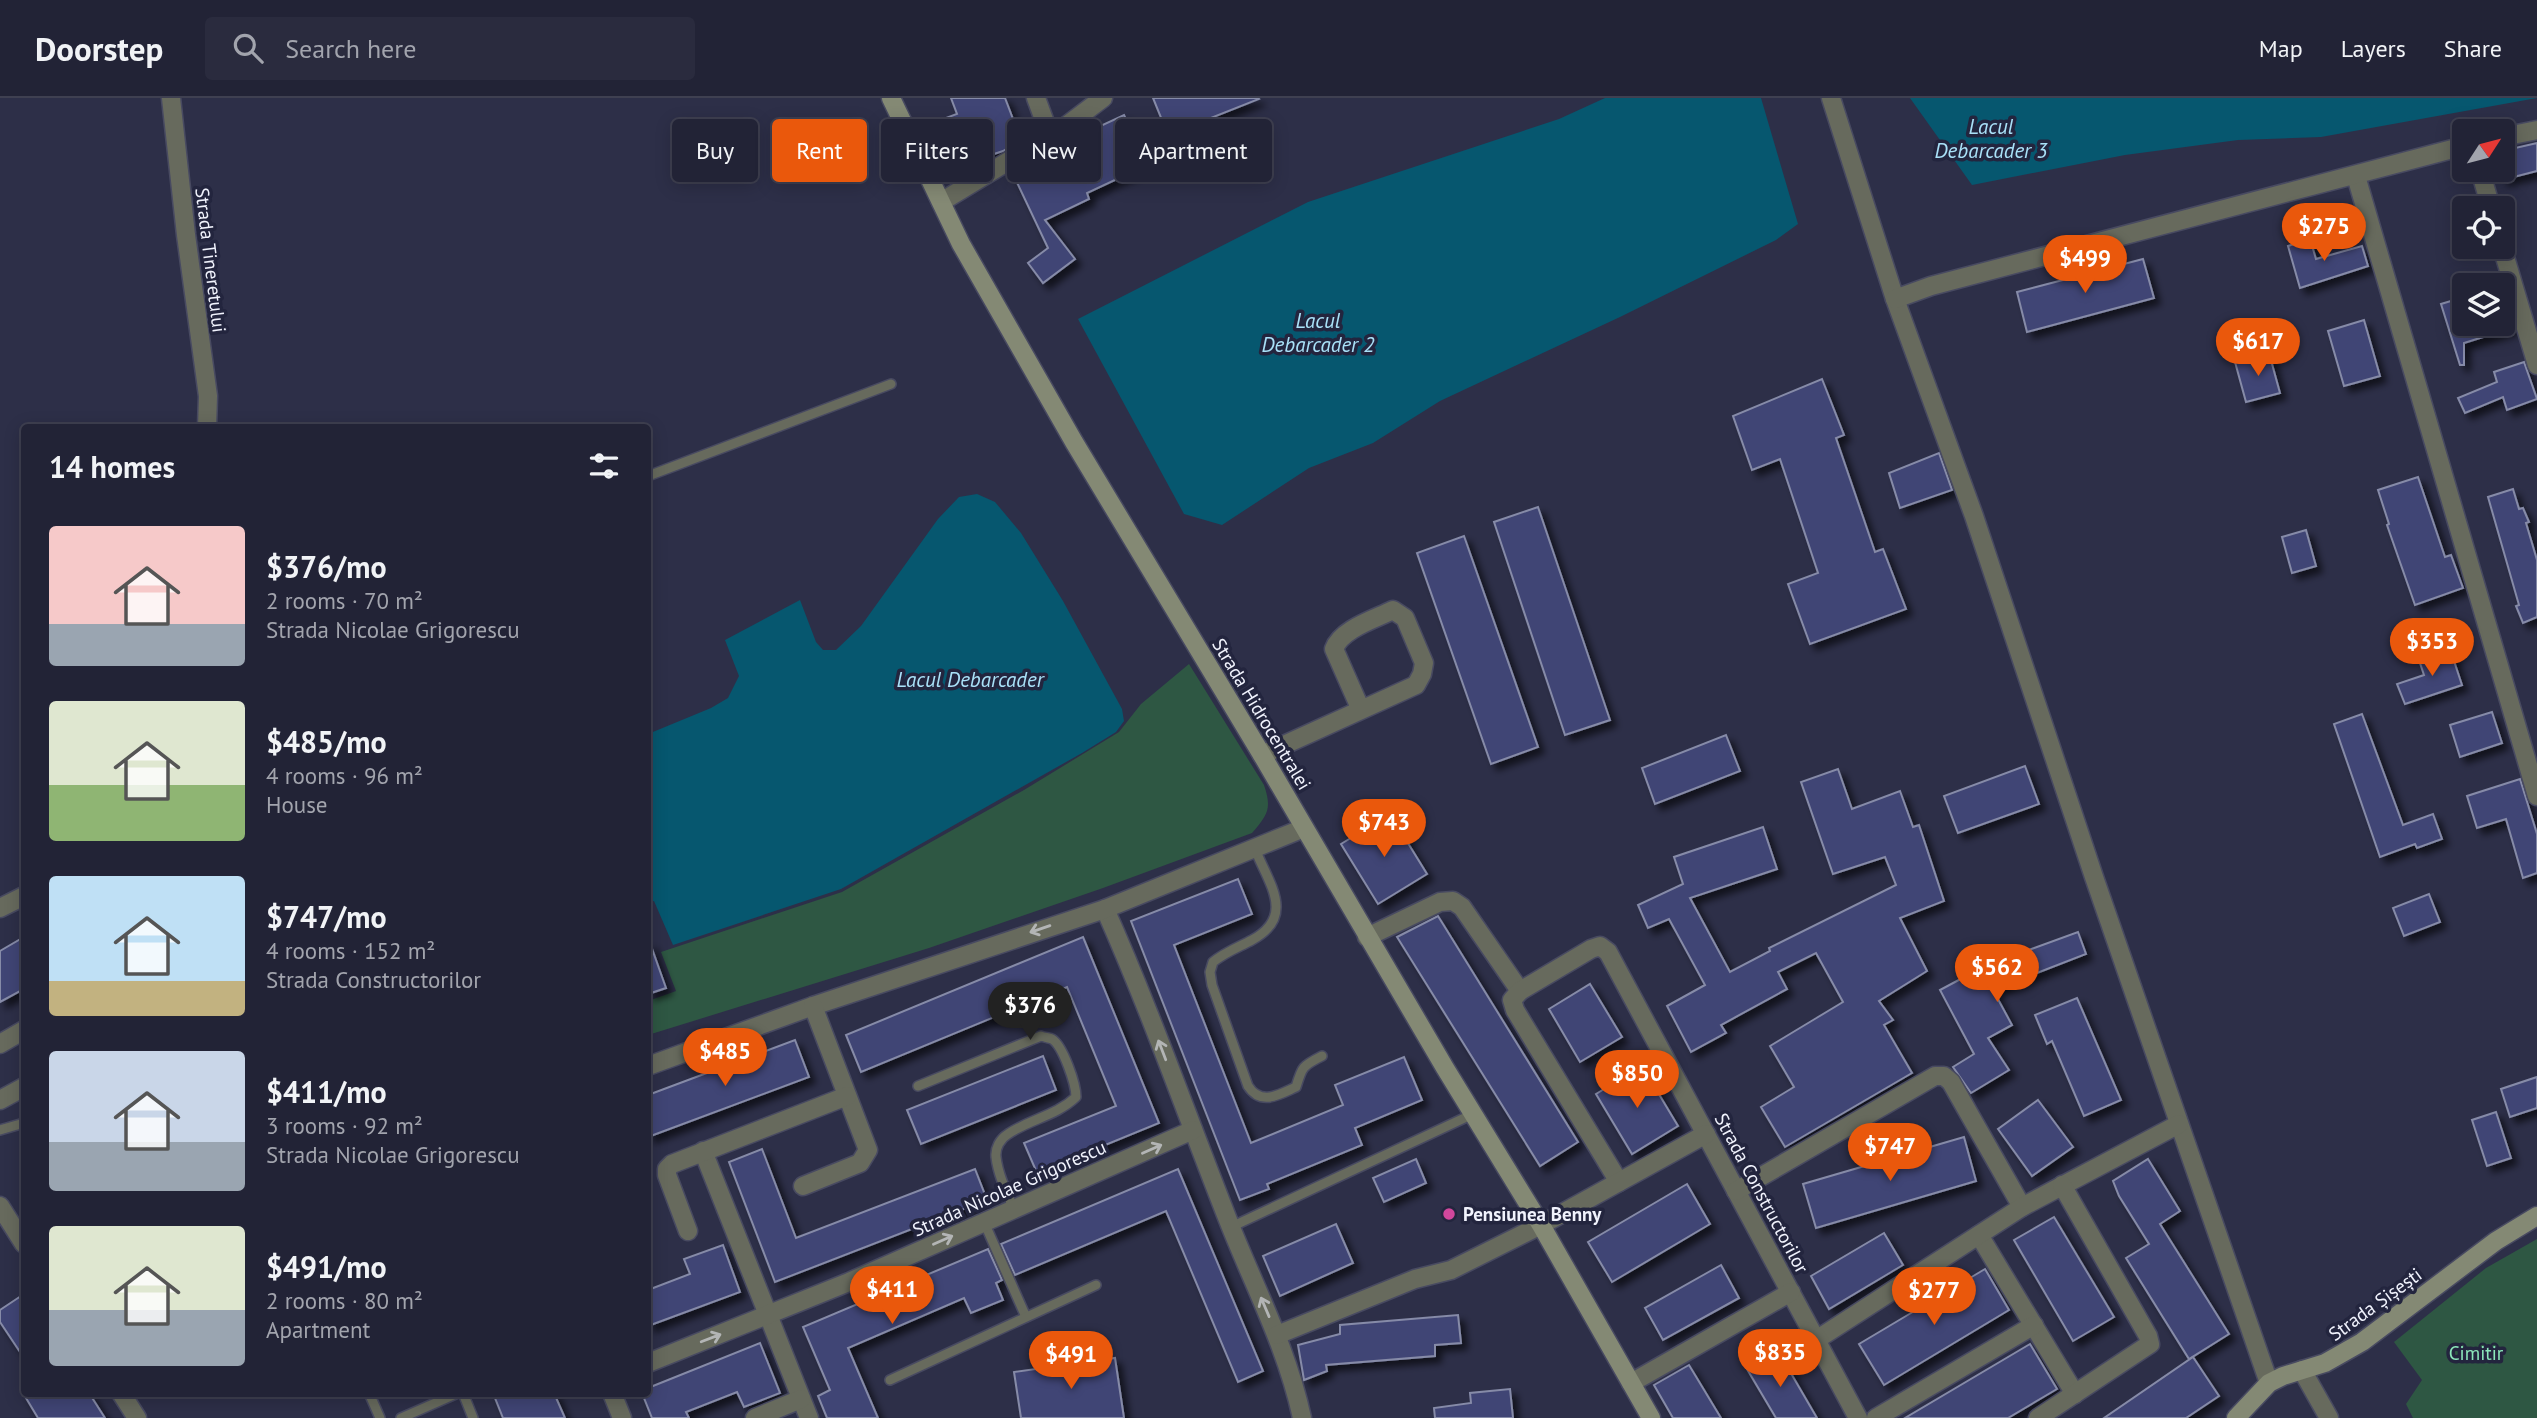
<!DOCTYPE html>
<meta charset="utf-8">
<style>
:root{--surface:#222336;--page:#2a2b3e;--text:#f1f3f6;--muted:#a2a4ad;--line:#3f4051;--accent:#ea580c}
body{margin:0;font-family:"PT Sans",sans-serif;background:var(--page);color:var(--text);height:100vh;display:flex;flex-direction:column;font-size:26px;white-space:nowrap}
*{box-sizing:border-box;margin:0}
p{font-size:23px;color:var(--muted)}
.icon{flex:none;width:38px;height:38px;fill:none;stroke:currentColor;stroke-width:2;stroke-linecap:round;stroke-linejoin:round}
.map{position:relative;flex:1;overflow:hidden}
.panel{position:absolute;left:21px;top:326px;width:630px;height:973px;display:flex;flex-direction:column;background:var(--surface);border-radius:7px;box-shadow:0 4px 18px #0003,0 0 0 2px var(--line)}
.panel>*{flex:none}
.top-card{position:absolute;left:672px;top:21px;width:665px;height:63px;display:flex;gap:14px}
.needle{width:46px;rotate:54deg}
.tools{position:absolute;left:2452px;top:21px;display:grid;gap:14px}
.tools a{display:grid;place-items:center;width:63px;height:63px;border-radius:7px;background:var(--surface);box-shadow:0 4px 18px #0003,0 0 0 2px var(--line);font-size:35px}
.price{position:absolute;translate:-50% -60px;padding:0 16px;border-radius:24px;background:var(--accent);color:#fff;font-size:23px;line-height:46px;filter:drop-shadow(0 2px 4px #0008)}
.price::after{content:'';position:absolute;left:50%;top:42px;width:21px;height:16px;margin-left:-10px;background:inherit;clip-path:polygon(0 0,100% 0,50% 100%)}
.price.active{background:#222;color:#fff}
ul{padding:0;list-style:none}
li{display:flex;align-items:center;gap:21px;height:175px;padding:0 28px}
li span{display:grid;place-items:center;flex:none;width:196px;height:140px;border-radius:7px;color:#555}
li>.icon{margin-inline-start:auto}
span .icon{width:84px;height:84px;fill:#fffc;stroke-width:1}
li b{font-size:30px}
h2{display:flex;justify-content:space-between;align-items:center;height:84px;padding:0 28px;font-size:30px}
.pill{padding:0 24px;border-radius:7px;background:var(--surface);box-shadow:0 4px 18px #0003,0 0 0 2px var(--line);font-size:24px;line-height:63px}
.pill.active{background:var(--accent);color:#fff}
header{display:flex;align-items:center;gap:42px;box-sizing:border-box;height:98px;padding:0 35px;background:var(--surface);border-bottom:2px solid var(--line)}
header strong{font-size:33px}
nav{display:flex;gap:38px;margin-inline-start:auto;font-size:24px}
.search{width:490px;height:63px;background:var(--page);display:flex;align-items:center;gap:18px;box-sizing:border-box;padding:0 24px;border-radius:7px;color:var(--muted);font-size:26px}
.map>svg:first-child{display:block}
</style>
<header>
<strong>Doorstep</strong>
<div class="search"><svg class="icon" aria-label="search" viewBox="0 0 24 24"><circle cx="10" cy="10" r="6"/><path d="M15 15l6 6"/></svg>Search here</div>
<nav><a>Map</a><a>Layers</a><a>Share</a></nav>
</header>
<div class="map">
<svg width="2537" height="1320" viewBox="0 0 2537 1320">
<defs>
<filter id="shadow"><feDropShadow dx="6" dy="6" stdDeviation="3.5" flood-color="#0009"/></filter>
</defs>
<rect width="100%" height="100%" fill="#2d2f48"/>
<!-- green -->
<g fill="#2e5743">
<path d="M1189 566 1264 687C1272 711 1268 716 1252 735L1103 790 929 850 648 937V903L676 893 661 854 842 794 1024 692 1119 634 1141 606Z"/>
<path d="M2537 1141V1320H2413L2406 1306 2422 1282 2394 1244 2486 1170Z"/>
</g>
<!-- water -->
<g fill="#06576f">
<path d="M1605 0H1761L1798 126 1776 142 1620 219 1440 303 1373 345 1309 370 1222 427 1184 416 1078 221 1308 104 1559 21Z"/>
<path d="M1910 0H2537L2321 39 2238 42 2125 57 1972 87Z"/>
<path d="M977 396 995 404 1021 435 1063 503 1122 611 1124 623 1116 634 1082 655 841 791 673 847 654 803 648 805V636L711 610 728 600 739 578 725 542 800 502 816 544 823 552H836L861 528 938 421 959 399Z"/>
</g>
<!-- building -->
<g fill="#414574" stroke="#868ba8" stroke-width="2" filter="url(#shadow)">
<path d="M951 0H1005L1021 42 1003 53 961 67 943 21 957 16Z"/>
<path d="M1153 0H1258L1259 1 1168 37Z"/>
<path d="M1124 17 1147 67 1087 95 1089 101 1045 122 1075 161 1043 185 1028 165 1048 150 1012 74 1029 64 1030 66 1068 49 1066 44Z"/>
<path d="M2537 45V73L2502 82V53Z"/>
<path d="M2310 141 2316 161 2362 148 2368 168 2300 190 2288 148Z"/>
<path d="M2143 161 2154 200 2027 234 2017 194Z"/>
<path d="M2464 199V226H2512V230L2464 245V267H2460L2441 206Z"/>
<path d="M2364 222 2380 278 2344 288 2328 233Z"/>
<path d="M2269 255 2280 295 2246 304 2235 264Z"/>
<path d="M2524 264 2537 301 2507 312 2503 299 2465 315 2458 300 2497 284 2494 274Z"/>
<path d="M1822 281 1844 337 1836 340 1875 454 1883 451 1906 511 1810 546 1788 486 1818 475 1780 361 1752 372 1733 318Z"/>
<path d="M1939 355 1952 392 1900 410 1889 375Z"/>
<path d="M2418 379 2445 459 2451 457 2463 490 2415 507 2387 427 2389 426 2378 392Z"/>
<path d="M2513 391 2519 411 2523 410 2529 424 2526 425 2537 462V519L2523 525 2516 508 2519 507 2488 399Z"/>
<path d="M1538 409 1610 622 1565 637 1494 424Z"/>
<path d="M2306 432 2316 468 2292 475 2282 439Z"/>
<path d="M1464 438 1538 649 1491 666 1417 455Z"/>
<path d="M2450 551 2462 587 2405 606 2397 586 2424 577 2419 562Z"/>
<path d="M2492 614 2502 645 2460 659 2450 627Z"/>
<path d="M2362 616 2403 727 2433 716 2442 741 2417 750 2415 746 2380 759 2334 626Z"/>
<path d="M1726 637 1740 673 1655 706 1642 670Z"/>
<path d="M2025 668 2039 706 1958 735 1944 698Z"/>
<path d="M1838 671 1852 711 1900 693 1913 729 1919 727 1944 803 1900 820 1927 873 1879 903 1893 922 1884 927 1912 975 1785 1049 1761 1009 1794 989 1770 948 1843 904 1816 855 1778 874 1787 891 1721 927 1726 935 1691 954 1667 908 1705 887 1669 821 1648 830 1638 807 1683 786 1674 759 1763 729 1777 771 1690 800 1730 874 1770 853 1769 850 1896 787 1885 759 1833 776 1801 684Z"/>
<path d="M2520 681 2537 736V775L2523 780 2506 721 2477 730 2467 698Z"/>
<path d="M1390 716 1427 776 1378 806 1341 746Z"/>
<path d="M1238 781 1252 816 1174 847 1251 1045 1343 1007 1335 987 1404 959 1422 1002 1355 1030 1362 1047 1267 1086 1269 1091 1240 1102 1131 823Z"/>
<path d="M2429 796 2440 824 2404 838 2393 810Z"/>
<path d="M1438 818 1578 1044 1540 1068 1397 839Z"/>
<path d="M2078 834 2086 856 1993 892 2012 927 1988 940 2009 972 1971 995 1953 969 1974 956 1940 892 1985 868Z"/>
<path d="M24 839V891L0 904V853Z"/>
<path d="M1083 839 1159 1025 1037 1075 1024 1045 1116 1008 1067 889 861 974 846 937Z"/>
<path d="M648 845H650L666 890 648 896Z"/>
<path d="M1590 886 1622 939 1580 964 1549 911Z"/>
<path d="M2077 900 2121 1002 2084 1018 2052 943 2047 946 2035 917Z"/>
<path d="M795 942 809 979 648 1039V997Z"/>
<path d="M1043 958 1056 992 921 1046 907 1012Z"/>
<path d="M1642 968 1678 1028 1632 1056 1596 996Z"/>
<path d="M2537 979V1010L2510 1019 2501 991Z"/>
<path d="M2038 1002 2073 1049 2032 1078 1998 1031Z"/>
<path d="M2496 1014 2511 1060 2487 1068 2472 1022Z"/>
<path d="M1964 1039 1976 1083 1816 1130 1803 1086Z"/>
<path d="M762 1051 796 1140 975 1071 987 1102 775 1184 729 1064Z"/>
<path d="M1416 1061 1426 1085 1384 1104 1373 1080Z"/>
<path d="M2148 1061 2180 1113 2160 1126 2229 1236 2189 1261 2126 1160 2149 1146 2119 1098 2113 1083Z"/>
<path d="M1178 1071 1263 1273 1238 1284 1166 1113 1015 1177 1001 1146Z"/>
<path d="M1687 1086 1710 1126 1612 1184 1588 1144Z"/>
<path d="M2054 1119 2114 1219 2073 1243 2014 1142Z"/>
<path d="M1336 1126 1353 1165 1280 1198 1263 1158Z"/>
<path d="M1884 1135 1903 1167 1829 1211 1811 1178Z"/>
<path d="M723 1147 740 1194 648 1228V1192L690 1176 684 1161Z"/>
<path d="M988 1151 1002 1182 996 1185 1003 1202 971 1215 964 1200 848 1250 878 1320H827L818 1298 830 1292 803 1229Z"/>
<path d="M1721 1167 1739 1200 1663 1242 1645 1210Z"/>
<path d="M1985 1171 2009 1212 1884 1287 1859 1246Z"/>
<path d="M24 1196V1260L0 1224V1212Z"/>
<path d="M1458 1217 1461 1245 1435 1247V1258L1326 1267 1327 1273 1304 1282 1298 1247 1340 1236V1227Z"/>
<path d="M760 1245 780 1295 744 1309 737 1294 686 1314 689 1320H652L642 1295H648V1290Z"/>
<path d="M2030 1246 2057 1291 2008 1320H1905Z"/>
<path d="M1778 1253 1817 1320H1776L1747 1271Z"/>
<path d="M2193 1259 2219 1298 2186 1320H2104Z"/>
<path d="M1115 1260 1124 1320H1021L1014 1274Z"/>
<path d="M1689 1267 1721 1320H1673L1654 1287Z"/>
<path d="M1510 1291 1513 1320H1435L1434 1310 1471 1305 1470 1295Z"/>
<path d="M23 1295H89L105 1320H38Z"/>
<path d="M493 1295H554L565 1320H503Z"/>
</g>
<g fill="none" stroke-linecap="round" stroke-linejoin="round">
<defs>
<g id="lane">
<path d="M648 378 891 286"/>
<path d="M1255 751C1269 786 1296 818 1252 842 1239 849 1225 854 1213 864L1210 874 1212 887 1248 988C1261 1008 1278 997 1296 989 1302 969 1302 968 1322 958"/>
<path d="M918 988 1041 938C1043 939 1050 940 1052 941 1063 948 1076 986 1076 999 1056 1018 1030 1021 1008 1036 1000 1041 995 1050 996 1059 998 1077 1007 1095 1014 1111"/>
<path d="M0 1032 24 1025"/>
<path d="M984 1124 1026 1219"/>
<path d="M1231 1129 1473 1016"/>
<path d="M890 1282 1096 1187"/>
<path d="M369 1295 380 1320"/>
<path d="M463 1295 473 1320"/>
<path d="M401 1320 458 1295"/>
</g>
<g id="street">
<path d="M171 0 186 137 208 298 207 329"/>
<path d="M1036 0 1050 38"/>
<path d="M1831 0 1895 201 1974 418 2094 779 2269 1285"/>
<path d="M2502 39 2537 32"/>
<path d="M2480 72 2491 110"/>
<path d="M2356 78 2537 698"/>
<path d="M941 104 1066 28 1103 0"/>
<path d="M2502 149 2537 267"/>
<path d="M1895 201 1931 188 2464 48"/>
<path d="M1262 657 1416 587 1422 576 1424 565 1405 520 1393 512C1375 521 1341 531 1334 551L1361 612"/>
<path d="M0 810 24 798"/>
<path d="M1105 811C1150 912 1187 1018 1228 1122 1254 1188 1287 1250 1302 1320"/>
<path d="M1367 839 1440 804 1453 803 1462 809 1520 893"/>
<path d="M0 946 24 932"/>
<path d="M648 968 813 908 1105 811 1304 730"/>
<path d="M0 1002 24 989"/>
<path d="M703 1053 809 1320"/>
<path d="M1619 1084 1515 912 1512 902 1520 893 1591 851 1600 848 1608 854 1858 1320"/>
<path d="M803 1088 860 1065 868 1052 813 908"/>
<path d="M1736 1093 1935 978H1944L1951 984 2022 1109"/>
<path d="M0 1108 24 1146"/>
<path d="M688 1133 667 1077V1071L672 1066 847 998"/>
<path d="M1979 1137 2075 1296"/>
<path d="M1277 1237 1415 1181 1451 1172 1541 1127 1706 1036"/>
<path d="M1816 1242 2022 1109 2179 1026"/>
<path d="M648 1265 849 1184 1193 1032"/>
<path d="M2302 1272 2329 1320"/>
<path d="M1631 1285 1791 1194"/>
<path d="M121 1295 137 1320"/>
<path d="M612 1295 622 1320"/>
<path d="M755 1320 801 1301"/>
<path d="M1876 1320 2034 1227"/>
<path d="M2038 1320 2150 1246 2148 1238 2062 1087"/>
</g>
<g id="secondary">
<path d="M891 0 961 146 1074 344 1262 657 1445 970 1541 1127 1651 1320"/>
<path d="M2236 1320 2269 1285 2283 1278 2325 1265 2362 1244 2496 1143 2537 1118"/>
</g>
</defs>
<!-- lane casing -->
<use href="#lane" stroke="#484a61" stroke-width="12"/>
<!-- street casing -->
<use href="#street" stroke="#484a61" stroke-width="21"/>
<!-- secondary casing -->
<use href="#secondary" stroke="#484a61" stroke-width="21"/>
<!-- lane -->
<use href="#lane" stroke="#676a5d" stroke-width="9"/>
<!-- street -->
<use href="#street" stroke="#676a5d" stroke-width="18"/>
<!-- secondary -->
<use href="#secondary" stroke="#848974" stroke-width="18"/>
</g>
<!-- one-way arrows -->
<defs><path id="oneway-shaft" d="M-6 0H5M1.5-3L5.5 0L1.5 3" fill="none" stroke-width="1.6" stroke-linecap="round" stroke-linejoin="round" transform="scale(1.75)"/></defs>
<g stroke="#b3b5b5">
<use href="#oneway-shaft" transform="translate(1040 831) rotate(161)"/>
<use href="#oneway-shaft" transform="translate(1162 952) rotate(-111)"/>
<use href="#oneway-shaft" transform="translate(1152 1051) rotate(-24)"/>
<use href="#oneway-shaft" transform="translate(943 1142) rotate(-24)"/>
<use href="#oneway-shaft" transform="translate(1265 1209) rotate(-113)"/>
<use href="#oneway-shaft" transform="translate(711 1240) rotate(-21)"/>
</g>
<!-- markers -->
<circle fill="#d1479c" stroke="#23253e" stroke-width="2.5" cx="1449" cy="1116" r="7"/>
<g text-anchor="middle" stroke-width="7" stroke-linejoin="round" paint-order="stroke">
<!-- street labels -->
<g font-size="19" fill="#f1f3fd" stroke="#23253e">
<text transform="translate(211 162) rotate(83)" y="7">Strada Tineretului</text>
<text transform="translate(1262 616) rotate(59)" y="7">Strada Hidrocentralei</text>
<text transform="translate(1009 1090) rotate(-24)" y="7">Strada Nicolae Grigorescu</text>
<text transform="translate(1762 1095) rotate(62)" y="7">Strada Constructorilor</text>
<text transform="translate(2375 1206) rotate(-36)" y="7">Strada Șișești</text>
</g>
<!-- poi labels -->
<g font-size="19" font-weight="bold" fill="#f1f3fd" stroke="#23253e" text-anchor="start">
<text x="1463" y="1123">Pensiunea Benny</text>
</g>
<!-- park labels -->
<g font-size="19" fill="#8ce8bb" stroke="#23253e">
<text x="2476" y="1262">Cimitir</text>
</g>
<!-- water labels -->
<g font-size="21" font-style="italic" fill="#a9e1f8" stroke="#23253e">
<text x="1991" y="36">Lacul<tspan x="1991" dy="24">Debarcader 3</tspan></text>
<text x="1318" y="230">Lacul<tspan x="1318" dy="24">Debarcader 2</tspan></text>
<text x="970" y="589">Lacul Debarcader</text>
</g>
</g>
</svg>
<div class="tools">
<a><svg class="needle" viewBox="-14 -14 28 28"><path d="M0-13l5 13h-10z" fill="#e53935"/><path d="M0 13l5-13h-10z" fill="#a2a4ad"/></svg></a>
<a><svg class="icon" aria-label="locate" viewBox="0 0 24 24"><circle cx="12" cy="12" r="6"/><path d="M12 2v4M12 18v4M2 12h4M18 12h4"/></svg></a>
<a><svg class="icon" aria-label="layers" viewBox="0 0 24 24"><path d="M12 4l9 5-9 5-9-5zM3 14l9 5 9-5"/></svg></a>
</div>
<b class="price" style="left:2324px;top:165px">$275</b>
<b class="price" style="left:2085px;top:197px">$499</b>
<b class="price" style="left:2258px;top:280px">$617</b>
<b class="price" style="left:2432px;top:580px">$353</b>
<b class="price" style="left:1384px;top:761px">$743</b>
<b class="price" style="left:1997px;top:906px">$562</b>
<b class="price active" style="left:1030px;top:944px">$376</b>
<b class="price" style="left:725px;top:990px">$485</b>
<b class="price" style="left:1637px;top:1012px">$850</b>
<b class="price" style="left:1890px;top:1085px">$747</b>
<b class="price" style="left:892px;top:1228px">$411</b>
<b class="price" style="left:1934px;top:1229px">$277</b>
<b class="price" style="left:1780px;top:1291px">$835</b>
<b class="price" style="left:1071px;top:1293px">$491</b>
<div class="top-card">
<a class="pill">Buy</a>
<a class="pill active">Rent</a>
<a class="pill">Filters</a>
<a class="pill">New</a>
<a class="pill">Apartment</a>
</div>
<section class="panel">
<h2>14 homes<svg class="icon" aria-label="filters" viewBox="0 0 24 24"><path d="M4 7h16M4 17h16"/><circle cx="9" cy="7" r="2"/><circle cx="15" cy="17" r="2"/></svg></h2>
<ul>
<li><span style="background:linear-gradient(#f6c9c9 70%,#9aa5b1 0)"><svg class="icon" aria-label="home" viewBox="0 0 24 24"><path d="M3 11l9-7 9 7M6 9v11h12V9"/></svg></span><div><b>$376/mo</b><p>2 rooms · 70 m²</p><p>Strada Nicolae Grigorescu</p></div></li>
<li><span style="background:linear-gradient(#dfe7d0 60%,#8fb573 0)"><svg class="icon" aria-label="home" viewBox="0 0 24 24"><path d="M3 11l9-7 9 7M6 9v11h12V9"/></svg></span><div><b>$485/mo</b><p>4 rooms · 96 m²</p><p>House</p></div></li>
<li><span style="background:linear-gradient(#bfe0f5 75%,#c2b280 0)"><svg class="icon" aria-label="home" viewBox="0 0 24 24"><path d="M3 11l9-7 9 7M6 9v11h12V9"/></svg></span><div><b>$747/mo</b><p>4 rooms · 152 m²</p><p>Strada Constructorilor</p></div></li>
<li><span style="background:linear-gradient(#c9d6e8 65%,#9aa5b1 0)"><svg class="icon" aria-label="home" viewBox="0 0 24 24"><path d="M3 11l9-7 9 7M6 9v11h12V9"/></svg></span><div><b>$411/mo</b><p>3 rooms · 92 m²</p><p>Strada Nicolae Grigorescu</p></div></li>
<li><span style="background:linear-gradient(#dfe7d0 60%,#9aa5b1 0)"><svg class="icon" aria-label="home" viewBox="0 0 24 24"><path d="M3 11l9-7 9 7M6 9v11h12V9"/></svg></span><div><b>$491/mo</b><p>2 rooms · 80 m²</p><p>Apartment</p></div></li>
</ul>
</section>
</div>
